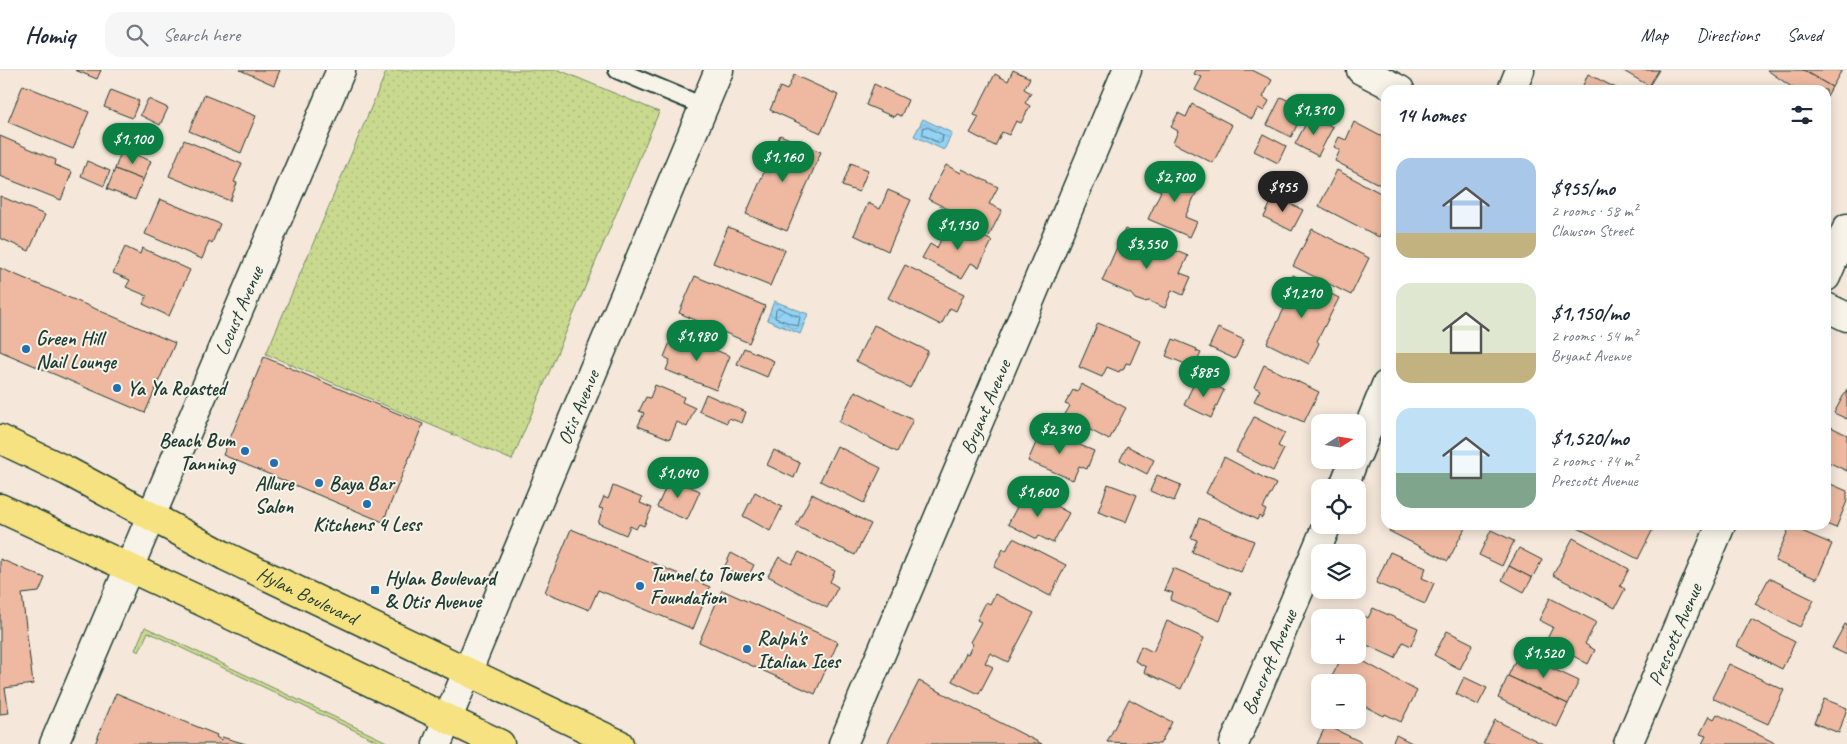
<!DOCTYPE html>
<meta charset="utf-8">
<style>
:root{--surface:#fff;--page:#f6f6f7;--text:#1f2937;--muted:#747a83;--line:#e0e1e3;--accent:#0b8043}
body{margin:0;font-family:Caveat,sans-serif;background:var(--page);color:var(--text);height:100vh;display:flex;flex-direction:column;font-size:19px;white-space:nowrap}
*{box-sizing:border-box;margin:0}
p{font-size:16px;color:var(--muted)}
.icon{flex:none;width:28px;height:28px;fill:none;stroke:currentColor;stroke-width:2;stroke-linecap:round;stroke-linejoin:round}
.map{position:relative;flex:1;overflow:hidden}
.details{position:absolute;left:1381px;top:15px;width:450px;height:445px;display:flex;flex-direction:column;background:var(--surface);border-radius:15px;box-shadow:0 2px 12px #0003}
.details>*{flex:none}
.needle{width:32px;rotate:78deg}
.fabs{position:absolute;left:1311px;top:344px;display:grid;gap:10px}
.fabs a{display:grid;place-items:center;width:55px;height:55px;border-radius:10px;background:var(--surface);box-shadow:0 2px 12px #0003;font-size:25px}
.price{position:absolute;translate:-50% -42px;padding:0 11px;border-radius:18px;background:var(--accent);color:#fff;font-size:16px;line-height:32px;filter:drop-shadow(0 1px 2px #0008)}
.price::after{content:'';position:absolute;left:50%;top:30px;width:15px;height:11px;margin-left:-8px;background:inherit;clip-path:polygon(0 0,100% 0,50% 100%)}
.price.active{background:#222;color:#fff}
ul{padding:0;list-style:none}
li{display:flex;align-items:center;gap:15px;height:125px;padding:0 15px}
li span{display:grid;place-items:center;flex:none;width:140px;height:100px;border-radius:15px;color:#555}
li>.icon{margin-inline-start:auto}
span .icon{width:60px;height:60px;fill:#fffc;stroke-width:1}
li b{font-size:21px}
h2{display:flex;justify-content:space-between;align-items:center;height:60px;padding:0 15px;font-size:21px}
header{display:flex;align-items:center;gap:30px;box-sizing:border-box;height:70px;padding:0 25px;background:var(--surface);border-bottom:1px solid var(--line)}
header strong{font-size:24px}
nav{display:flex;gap:28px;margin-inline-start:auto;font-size:18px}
.search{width:350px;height:45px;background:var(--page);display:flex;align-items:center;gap:12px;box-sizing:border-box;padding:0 18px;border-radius:15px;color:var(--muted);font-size:19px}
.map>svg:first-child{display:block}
</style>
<header>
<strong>Homiq</strong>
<div class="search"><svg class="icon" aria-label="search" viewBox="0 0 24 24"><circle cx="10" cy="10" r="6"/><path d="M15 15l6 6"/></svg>Search here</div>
<nav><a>Map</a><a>Directions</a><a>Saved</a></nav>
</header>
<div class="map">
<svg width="1847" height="674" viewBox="0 0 1847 674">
<defs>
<pattern id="grass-dots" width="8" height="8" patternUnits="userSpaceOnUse" patternTransform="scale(1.25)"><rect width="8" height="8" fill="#c9da8f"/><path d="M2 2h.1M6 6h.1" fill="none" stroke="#acbc7c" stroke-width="1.8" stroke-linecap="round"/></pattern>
<pattern id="water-waves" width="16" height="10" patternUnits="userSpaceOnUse" patternTransform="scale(1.25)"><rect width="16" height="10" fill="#94d2f5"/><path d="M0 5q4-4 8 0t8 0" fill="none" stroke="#7fb5d3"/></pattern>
</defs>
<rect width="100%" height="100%" fill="#f5e7da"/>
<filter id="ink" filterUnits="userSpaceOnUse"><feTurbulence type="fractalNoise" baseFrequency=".02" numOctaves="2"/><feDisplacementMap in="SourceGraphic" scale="10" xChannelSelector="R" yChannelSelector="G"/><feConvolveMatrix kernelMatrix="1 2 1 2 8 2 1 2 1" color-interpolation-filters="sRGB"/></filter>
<g filter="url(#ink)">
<!-- grass -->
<path fill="url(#grass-dots)" stroke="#748c62" d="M387 0H559L659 42 512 390 266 284Z"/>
<!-- garden -->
<path fill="#c9da8f" stroke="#748c62" d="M145 557 391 674H383L148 562 139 582 135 580Z"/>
<!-- water -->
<g fill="url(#water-waves)" stroke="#6596a8">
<path d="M923 49 952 63 944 80 914 66Z"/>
<path d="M774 231 808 244 800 264 767 250Z"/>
</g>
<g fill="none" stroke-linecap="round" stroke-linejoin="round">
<!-- shore -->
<g stroke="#4e7981" stroke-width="1">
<path d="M924 57H927L943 65 942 72 939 73 923 65Z"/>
<path d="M779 238 800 247 798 256 775 248 776 240Z"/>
</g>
</g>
<!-- building -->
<g fill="#eeb9a0" stroke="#1f3d34">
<path d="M75 0H101L97 9Z"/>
<path d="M240 0H280L274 15Z"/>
<path d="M1013 0 1030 8 1024 19 1031 23 1025 33 1030 36 1021 53 1016 51 1009 65 1002 62 995 76 970 63 979 47 974 45 995 4 1008 11Z"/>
<path d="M1196 0H1252L1272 10 1263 27 1269 31 1264 41 1258 38 1252 49 1195 20 1202 7 1194 4Z"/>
<path d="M1622 0H1659L1649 16Z"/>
<path d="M1767 0H1803L1832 17 1826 28V20H1796Z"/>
<path d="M1803 0H1842L1832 17Z"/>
<path d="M1588 4 1620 20H1581Z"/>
<path d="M794 5 838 25 821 63 770 40 780 17 787 20Z"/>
<path d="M874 14 908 30 901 46 896 44 894 47 866 35Z"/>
<path d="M23 15 89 42 73 79 8 52Z"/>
<path d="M111 20 139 31 132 48 104 37Z"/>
<path d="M204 25 256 46 241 83 189 61Z"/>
<path d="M1281 27 1305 39 1291 67 1267 55Z"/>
<path d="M148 29 168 38 160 55 140 45Z"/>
<path d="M1192 34 1232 55 1213 93 1173 73 1178 61 1171 57 1178 43 1186 47Z"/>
<path d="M1310 46 1333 57 1318 86 1295 74Z"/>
<path d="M1354 52 1386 69V118L1335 91 1340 80 1334 77 1339 67 1346 70Z"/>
<path d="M1263 64 1286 76 1278 93 1254 81Z"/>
<path d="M780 65 821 82 787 161 746 144Z"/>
<path d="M0 66 56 90 55 95 72 102 61 130 0 106Z"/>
<path d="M184 70 242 94 234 112 237 113 230 131 169 106Z"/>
<path d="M122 79 151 91 143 110 115 99Z"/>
<path d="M87 91 110 101 104 116 81 106Z"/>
<path d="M851 93 868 100 859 122 842 116Z"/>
<path d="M946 95 961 103 962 99 998 117 989 134 1002 140 989 166 964 153 966 148 928 129Z"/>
<path d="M115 99 143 110 135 130 107 119Z"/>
<path d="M1171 99 1201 112 1185 147 1197 152 1190 167 1148 149 1161 121 1157 119 1162 106 1167 108Z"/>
<path d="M1337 100 1386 126V152L1379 167 1319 136Z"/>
<path d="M888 120 911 130 888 181 854 165 868 133 880 139Z"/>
<path d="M0 126 45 145 29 181 0 168Z"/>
<path d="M1274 126 1303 140 1292 161 1264 147Z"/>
<path d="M160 129 220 154 212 173 209 171 202 189 145 164Z"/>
<path d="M963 156 992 171 979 197 971 193 962 208 922 188 930 174 937 178 947 157 960 164Z"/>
<path d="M728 157 785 180 770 216 713 193Z"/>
<path d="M1125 159 1188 186 1180 203 1191 207 1183 225 1172 220 1165 238 1149 231 1144 232 1135 229 1131 224 1102 211Z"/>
<path d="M1312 159 1369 188 1351 225 1293 196Z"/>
<path d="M125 177 140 184 142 178 190 200 169 246 143 234 147 226 126 217 130 210 113 203Z"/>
<path d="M905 195 964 224 956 241 950 238 941 255 888 228Z"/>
<path d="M0 198 175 273 145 343 0 281Z"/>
<path d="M1293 205 1339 228 1317 271 1319 273 1309 294 1267 273 1288 231 1281 228Z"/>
<path d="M695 206 765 236 749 273 679 243Z"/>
<path d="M1098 253 1140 271 1130 294 1126 293 1123 300H1120L1119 302 1107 297 1102 307 1079 297Z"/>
<path d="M874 255 928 281 910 318 856 291Z"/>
<path d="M1218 258 1244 270 1235 289 1209 277Z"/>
<path d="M681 266 730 286 716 320 666 300 670 290 664 287 670 272 677 275Z"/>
<path d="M1173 269 1197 279 1196 281 1201 283 1195 295 1191 293 1190 296 1166 286Z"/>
<path d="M744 278 774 291 767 307 737 294Z"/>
<path d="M264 287 423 354 383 452 223 385Z"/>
<path d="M1264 295 1319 322 1304 352 1254 331 1260 320 1254 317Z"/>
<path d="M1197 307 1224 320 1211 348 1184 335Z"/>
<path d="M1081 314 1126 338 1109 370 1064 346 1070 336 1065 334 1068 329 1073 320 1077 322Z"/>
<path d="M655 315 684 327 682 332 695 338 687 357 677 352 670 369 638 356 644 343 639 341 646 327 650 328Z"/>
<path d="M1847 319V349L1834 343Z"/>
<path d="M855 321 913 350 897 382 839 352Z"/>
<path d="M706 324 746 342 742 353 729 348 727 353 699 341Z"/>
<path d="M1254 347 1285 363 1278 376 1284 379 1273 401 1236 382Z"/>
<path d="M1829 356 1847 365V401L1826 391V362Z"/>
<path d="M1042 359 1094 381 1087 399 1079 396 1073 410 1028 391Z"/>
<path d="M837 376 881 398 864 433 820 411Z"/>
<path d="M1127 376 1154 390 1147 404 1120 390Z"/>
<path d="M774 380 800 393 794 408 767 395Z"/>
<path d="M1224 387 1276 414 1263 438 1266 440 1262 448 1259 446 1257 450 1206 423Z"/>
<path d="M1157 405 1181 415 1174 431 1150 421Z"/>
<path d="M670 408 700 421 687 450 657 437Z"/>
<path d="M1826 412 1847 421V431L1836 458 1826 454Z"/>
<path d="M1108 414 1137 425 1126 452 1098 442Z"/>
<path d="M613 416 642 428 640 433 652 438 644 456 639 454 636 459 630 456 626 465 598 453 603 439 599 438 604 427 608 429Z"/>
<path d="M1026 420 1069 443 1053 473 1039 466 1037 469 1008 454Z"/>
<path d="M755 422 782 437 770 461 743 446Z"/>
<path d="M812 424 871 454 855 485 796 456Z"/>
<path d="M1199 448 1254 471 1241 502 1192 482 1197 470 1191 468Z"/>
<path d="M1392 455H1459L1465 458 1448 491 1389 461Z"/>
<path d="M1572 455H1655L1638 489Z"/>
<path d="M1790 456 1832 474 1817 509 1775 491Z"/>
<path d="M571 459 710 517 693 559 598 520 589 540 545 522Z"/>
<path d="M1491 460 1514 471 1502 496 1479 485Z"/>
<path d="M1013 468 1066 495 1050 526 994 497 1003 479 1006 481Z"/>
<path d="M1573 468 1629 499 1620 516 1625 519 1615 538 1553 505Z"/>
<path d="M1519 478 1542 490 1532 508 1509 496Z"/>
<path d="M799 482 835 501 830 512 838 517 827 538 768 506 779 487 792 494Z"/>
<path d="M1390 482 1426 498 1422 508 1434 513 1425 534 1376 513Z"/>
<path d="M731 483 754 495 747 509 724 498Z"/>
<path d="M0 489 45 508 39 522 22 524 33 614 5 618 9 643 0 644Z"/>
<path d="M1509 496 1532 508 1524 522 1502 510Z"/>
<path d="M1173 498 1231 522 1220 551 1170 530 1173 523 1164 520Z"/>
<path d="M1769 508 1814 530 1800 557 1755 534Z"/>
<path d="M722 520 838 572 815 624 699 572Z"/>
<path d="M995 524 1034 543 1008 592 990 583 985 593 993 597 979 624 952 611 966 583 968 584 973 574 970 572 981 552 977 550 986 532 990 534Z"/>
<path d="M1550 528 1596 552 1585 574 1595 580 1588 594 1546 571 1553 557 1539 550Z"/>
<path d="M1373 538 1418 558 1411 576 1403 572 1395 588 1358 571V548L1360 543 1368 548Z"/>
<path d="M1751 549 1795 572 1782 599 1737 576Z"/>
<path d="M1167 551 1204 568 1181 619 1144 602 1146 597 1135 591 1141 576 1153 582Z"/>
<path d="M1845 554 1847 555V585L1832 578Z"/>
<path d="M1447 561 1473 574 1460 599 1434 585Z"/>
<path d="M1519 583 1579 611 1568 634 1508 606Z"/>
<path d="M1343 585H1352L1417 621 1401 652 1385 644 1384 646 1358 633V612H1329Z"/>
<path d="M1729 594 1784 620 1768 654 1712 628Z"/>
<path d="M1508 606 1568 634 1557 657 1498 628Z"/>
<path d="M1464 607 1487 618 1478 635 1456 624Z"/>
<path d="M919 611 1042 674H887Z"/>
<path d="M116 623 217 665 216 667 221 670 222 667 246 674H95Z"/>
<path d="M1129 629 1172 652 1160 674 1107 672Z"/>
<path d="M1824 629 1847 638 1839 663 1814 653Z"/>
<path d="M1717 644 1777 674H1702L1706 666 1700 664 1709 646 1714 649Z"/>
<path d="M1495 650 1543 674H1483Z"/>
<path d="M1326 655 1361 672 1360 674H1317Z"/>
<path d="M1396 665 1414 674H1392Z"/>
</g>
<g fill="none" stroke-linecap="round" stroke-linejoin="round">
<defs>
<path id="lane" d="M617 0 703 36"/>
<g id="street">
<path d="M1361 0 1400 20"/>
<path d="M1512 20 1520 0"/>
<path d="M1826 207 1847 158"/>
<path d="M1826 237 1847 247"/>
<path d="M1358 383 1386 315"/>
<path d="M1343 418 1354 390"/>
<path id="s1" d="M54 674 341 0"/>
<path id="s2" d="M437 674 719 0"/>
<path id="s3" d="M843 674 1127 0"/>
<path id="s4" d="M1234 674 1327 455"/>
<path id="s5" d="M1628 674 1721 455"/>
</g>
<g id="primary">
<path id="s6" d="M0 369 67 401 225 486 619 674"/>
<path d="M0 438 201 531 500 674"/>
</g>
</defs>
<!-- lane casing -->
<use href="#lane" stroke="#1f3d34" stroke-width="20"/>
<!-- street casing -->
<use href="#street" stroke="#1f3d34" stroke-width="31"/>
<!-- primary casing -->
<use href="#primary" stroke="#1f3d34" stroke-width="31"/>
<!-- lane -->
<use href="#lane" stroke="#f7f3e8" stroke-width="16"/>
<!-- street -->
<use href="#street" stroke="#f7f3e8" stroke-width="28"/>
<!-- primary -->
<use href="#primary" stroke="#f6e281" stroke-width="28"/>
</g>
</g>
<!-- markers -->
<g fill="#1f6fb2" stroke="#f7f3e8" stroke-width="2">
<circle cx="26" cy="279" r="5"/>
<circle cx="117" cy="318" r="5"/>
<circle cx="245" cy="381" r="5"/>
<circle cx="274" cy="393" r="5"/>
<circle cx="319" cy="413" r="5"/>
<circle cx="367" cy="434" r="5"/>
<circle cx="640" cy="516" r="5"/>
<rect x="370" y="515" width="10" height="10" rx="2.5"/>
<circle cx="747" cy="579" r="5"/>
</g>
<g text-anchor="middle" stroke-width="4" stroke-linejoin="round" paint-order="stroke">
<!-- street labels -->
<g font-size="20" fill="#1f3d34" stroke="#f7f3e8">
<text dy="7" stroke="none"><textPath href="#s1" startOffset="471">Locust Avenue</textPath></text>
<text dy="7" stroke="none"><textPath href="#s2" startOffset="365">Otis Avenue</textPath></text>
<text dy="7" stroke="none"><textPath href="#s3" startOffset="366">Bryant Avenue</textPath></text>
<text dy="7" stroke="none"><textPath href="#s6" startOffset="345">Hylan Boulevard</textPath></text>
<text dy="7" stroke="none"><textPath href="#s5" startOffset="119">Prescott Avenue</textPath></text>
<text dy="7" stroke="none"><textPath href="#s4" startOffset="89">Bancroft Avenue</textPath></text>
</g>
<!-- poi labels -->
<g font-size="20" font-weight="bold" fill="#1f3d34" stroke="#f7f3e8" text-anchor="start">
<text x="36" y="275">Green Hill<tspan x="36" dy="23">Nail Lounge</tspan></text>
<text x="127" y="325">Ya Ya Roasted</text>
<text x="235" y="377" text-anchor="end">Beach Bum<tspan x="235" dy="23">Tanning</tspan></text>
<text x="274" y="420" text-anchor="middle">Allure<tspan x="274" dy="23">Salon</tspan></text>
<text x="329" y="420">Baya Bar</text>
<text x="367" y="461" text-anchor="middle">Kitchens 4 Less</text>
<text x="650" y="511">Tunnel to Towers<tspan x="650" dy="23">Foundation</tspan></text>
<text x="385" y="515">Hylan Boulevard<tspan x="385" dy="23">&amp; Otis Avenue</tspan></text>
<text x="757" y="575">Ralph's<tspan x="757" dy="23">Italian Ices</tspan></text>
</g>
</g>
</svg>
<div class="fabs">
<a><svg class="needle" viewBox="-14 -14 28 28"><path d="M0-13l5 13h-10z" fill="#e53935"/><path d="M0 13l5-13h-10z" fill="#747a83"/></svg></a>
<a><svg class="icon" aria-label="locate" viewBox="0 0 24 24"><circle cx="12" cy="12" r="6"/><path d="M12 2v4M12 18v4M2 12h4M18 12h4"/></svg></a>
<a><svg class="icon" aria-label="layers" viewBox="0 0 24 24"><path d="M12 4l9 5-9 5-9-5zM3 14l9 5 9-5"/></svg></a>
<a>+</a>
<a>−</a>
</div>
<b class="price" style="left:1314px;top:66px">$1,310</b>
<b class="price" style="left:133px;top:95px">$1,100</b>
<b class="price" style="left:783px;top:113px">$1,160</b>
<b class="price" style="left:1175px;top:133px">$2,700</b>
<b class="price active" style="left:1283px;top:143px">$955</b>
<b class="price" style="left:958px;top:181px">$1,150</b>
<b class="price" style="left:1147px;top:200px">$3,550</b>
<b class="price" style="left:1302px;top:249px">$1,210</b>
<b class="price" style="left:697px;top:292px">$1,980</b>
<b class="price" style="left:1204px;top:328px">$885</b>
<b class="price" style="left:1060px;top:385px">$2,340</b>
<b class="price" style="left:678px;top:429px">$1,040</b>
<b class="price" style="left:1038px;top:448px">$1,600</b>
<b class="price" style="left:1544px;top:609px">$1,520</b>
<section class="details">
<h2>14 homes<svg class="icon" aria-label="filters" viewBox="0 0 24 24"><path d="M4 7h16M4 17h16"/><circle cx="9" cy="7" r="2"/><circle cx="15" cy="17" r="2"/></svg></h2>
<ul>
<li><span style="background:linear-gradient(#a9c7e8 75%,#c2b280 0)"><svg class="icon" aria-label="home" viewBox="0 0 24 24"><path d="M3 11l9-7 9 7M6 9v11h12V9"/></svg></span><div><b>$955/mo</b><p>2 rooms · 58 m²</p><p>Clawson Street</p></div></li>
<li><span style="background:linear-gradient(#dfe7d0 70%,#c2b280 0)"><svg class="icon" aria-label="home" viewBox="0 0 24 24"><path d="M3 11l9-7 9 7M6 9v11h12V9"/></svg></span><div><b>$1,150/mo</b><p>2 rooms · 54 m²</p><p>Bryant Avenue</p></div></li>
<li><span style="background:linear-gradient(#bfe0f5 65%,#7fa58c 0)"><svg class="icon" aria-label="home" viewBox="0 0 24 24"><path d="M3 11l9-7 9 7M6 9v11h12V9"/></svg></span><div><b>$1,520/mo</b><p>2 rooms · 74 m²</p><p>Prescott Avenue</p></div></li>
</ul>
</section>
</div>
